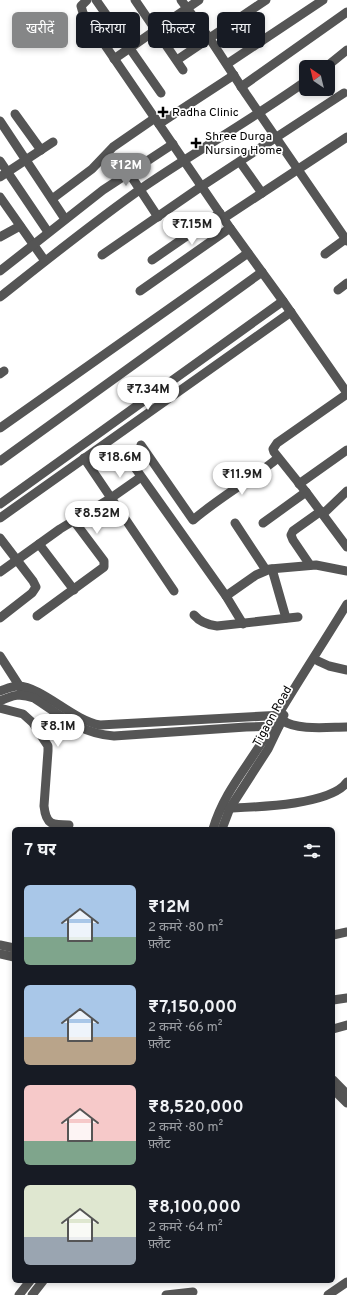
<!DOCTYPE html>
<html lang="hi">
<meta charset="utf-8">
<style>
:root{--surface:#171b24;--page:#20242c;--text:#f1f3f6;--muted:#9ea1a6;--accent:#858687}
body{margin:0;font-family:Overpass,"Noto Sans Devanagari",sans-serif;background:var(--page);color:var(--text);height:100vh;display:flex;flex-direction:column;font-size:15px;white-space:nowrap}
*{box-sizing:border-box;margin:0}
p{font-size:13px;color:var(--muted)}
.icon{flex:none;width:22px;height:22px;fill:none;stroke:currentColor;stroke-width:2;stroke-linecap:round;stroke-linejoin:round}
.map{position:relative;flex:1;overflow:hidden}
.panel{position:absolute;left:12px;top:827px;width:323px;height:456px;display:flex;flex-direction:column;background:var(--surface);border-radius:6px;box-shadow:0 2px 6px #0003}
.panel>*{flex:none}
.guide{position:absolute;left:12px;top:12px;width:323px;height:36px;display:flex;gap:8px}
.needle{width:26px;rotate:325deg}
.fabs{position:absolute;left:299px;top:60px;display:grid;gap:8px}
.fabs a{display:grid;place-items:center;width:36px;height:36px;border-radius:6px;background:var(--surface);box-shadow:0 2px 6px #0003;font-size:20px}
.price{position:absolute;translate:-50% -34px;padding:0 9px;border-radius:14px;background:#fff;color:#222;font-size:13px;line-height:26px;filter:drop-shadow(0 1px 2px #0008)}
.price::after{content:'';position:absolute;left:50%;top:24px;width:12px;height:9px;margin-left:-6px;background:inherit;clip-path:polygon(0 0,100% 0,50% 100%)}
.price.current{background:var(--accent);color:#fff}
ul{padding:0;list-style:none}
li{display:flex;align-items:center;gap:12px;height:100px;padding:0 12px}
li span{display:grid;place-items:center;flex:none;width:112px;height:80px;border-radius:6px;color:#555}
li>.icon{margin-inline-start:auto}
span .icon{width:48px;height:48px;fill:#fffc;stroke-width:1}
li b{font-size:17px}
h2{display:flex;justify-content:space-between;align-items:center;height:48px;padding:0 12px;font-size:17px}
.tag{padding:0 14px;border-radius:6px;background:var(--surface);box-shadow:0 2px 6px #0003;font-size:14px;line-height:36px}
.tag.current{background:var(--accent);color:#fff}
.map>svg:first-child{display:block}
</style>
<div class="map">
<svg width="347" height="1295" viewBox="0 0 347 1295">
<rect width="100%" height="100%" fill="#fff"/>
<g fill="none" stroke-linecap="round" stroke-linejoin="round">
<!-- minor -->
<g stroke="#555" stroke-width="9">
<path d="M87 0 81 6 83 13 230 228 283 301 347 393"/>
<path d="M96 0 161 93"/>
<path d="M135 0 183 70"/>
<path d="M181 0 210 39 246 94 347 241"/>
<path d="M114 59 199 0"/>
<path d="M177 60 266 0"/>
<path d="M227 64 323 0"/>
<path d="M326 67 347 50"/>
<path d="M241 87 347 12"/>
<path d="M15 114 41 150"/>
<path d="M0 121 65 219"/>
<path d="M159 124 234 75"/>
<path d="M0 161 48 232"/>
<path d="M240 162 262 193"/>
<path d="M129 173 158 217"/>
<path d="M0 177 53 142"/>
<path d="M0 197 45 261"/>
<path d="M52 199 92 169 113 147 155 118"/>
<path d="M224 218 347 137"/>
<path d="M0 237 20 226"/>
<path d="M325 254 347 238"/>
<path d="M102 255 202 186 344 93"/>
<path d="M152 260 220 213"/>
<path d="M0 271 103 190 173 144"/>
<path d="M338 290 347 283"/>
<path d="M140 291 230 228"/>
<path d="M0 297C48 259 95 221 145 186 198 150 254 118 306 81"/>
<path d="M0 374 4 371"/>
<path d="M347 394 277 443 273 449 274 452 306 492 347 547"/>
<path d="M0 428 248 253"/>
<path d="M141 445 193 520C220 497 251 480 278 458"/>
<path d="M126 455 226 596 243 624"/>
<path d="M84 458 174 591"/>
<path d="M0 461 262 272"/>
<path d="M299 484 347 450"/>
<path d="M0 504 283 301"/>
<path d="M323 514 347 491"/>
<path d="M0 518 291 312"/>
<path d="M235 523 266 570"/>
<path d="M263 523 306 492"/>
<path d="M0 538 33 581 36 587 32 593 0 618"/>
<path d="M39 544 74 590"/>
<path d="M310 565 293 540 291 535 293 531 321 511"/>
<path d="M272 569 286 618"/>
<path d="M0 572 60 529 111 498 141 477"/>
<path d="M226 596 256 575 270 569 316 565 347 571"/>
<path d="M194 615C200 622 208 625 217 626L298 617"/>
<path d="M37 616 104 567V561L74 521"/>
<path d="M0 656 22 690"/>
<path d="M318 661 329 666 347 670"/>
<path d="M0 691C6 689 12 686 18 686 43 687 72 720 100 725L284 715"/>
<path d="M0 701C13 695 20 693 34 698 60 715 81 734 114 736L246 727 279 726"/>
<path d="M0 708 23 714 33 723 48 746V751L44 806C46 825 52 825 69 825"/>
<path d="M282 720C297 731 329 727 347 727"/>
<path d="M230 808C257 807 331 805 347 782"/>
<path d="M213 829C223 795 244 771 262 742 289 695 319 650 347 604"/>
<path d="M222 829 230 808 268 749 281 722"/>
<path d="M333 935 347 932"/>
<path d="M0 945 14 948"/>
<path d="M0 954 14 957"/>
<path d="M333 1000 347 998"/>
<path d="M333 1029 347 1025"/>
<path d="M333 1080 347 1094"/>
<path d="M333 1089 347 1103"/>
<path d="M19 1295 30 1281"/>
<path d="M32 1295 43 1281"/>
<path d="M166 1295 193 1292"/>
<path d="M328 1295 347 1282"/>
</g>
</g>
<!-- markers -->
<g fill="#000" stroke="#fff" stroke-width="1.5">
<path d="M161 106h4v4h4v4h-4v4h-4v-4h-4v-4h4z"/>
<path d="M194 137h4v4h4v4h-4v4h-4v-4h-4v-4h4z"/>
</g>
<g text-anchor="middle" stroke-width="3.5" stroke-linejoin="round" paint-order="stroke">
<!-- poi labels -->
<g font-size="12" fill="#000" stroke="#fff" text-anchor="start">
<text x="172" y="116">Radha Clinic</text>
<text x="205" y="140">Shree Durga<tspan x="205" dy="14">Nursing Home</tspan></text>
</g>
<!-- street labels -->
<g font-size="12" fill="#000" stroke="#fff">
<text transform="translate(272 716) rotate(-61)" y="4">Tigaon Road</text>
</g>
</g>
</svg>
<div class="fabs">
<a><svg class="needle" viewBox="-14 -14 28 28"><path d="M0-13l5 13h-10z" fill="#e53935"/><path d="M0 13l5-13h-10z" fill="#9ea1a6"/></svg></a>
</div>
<b class="price current" style="left:126px;top:187px">₹12M</b>
<b class="price" style="left:192px;top:246px">₹7.15M</b>
<b class="price" style="left:148px;top:411px">₹7.34M</b>
<b class="price" style="left:120px;top:479px">₹18.6M</b>
<b class="price" style="left:242px;top:496px">₹11.9M</b>
<b class="price" style="left:97px;top:535px">₹8.52M</b>
<b class="price" style="left:58px;top:748px">₹8.1M</b>
<div class="guide">
<a class="tag current">खरीदें</a>
<a class="tag">किराया</a>
<a class="tag">फ़िल्टर</a>
<a class="tag">नया</a>
</div>
<section class="panel">
<h2>7 घर<svg class="icon" aria-label="filters" viewBox="0 0 24 24"><path d="M4 7h16M4 17h16"/><circle cx="9" cy="7" r="2"/><circle cx="15" cy="17" r="2"/></svg></h2>
<ul>
<li><span style="background:linear-gradient(#a9c7e8 65%,#7fa58c 0)"><svg class="icon" aria-label="home" viewBox="0 0 24 24"><path d="M3 11l9-7 9 7M6 9v11h12V9"/></svg></span><div><b>₹12M</b><p>2 कमरे · 80 m²</p><p>फ़्लैट</p></div></li>
<li><span style="background:linear-gradient(#a9c7e8 65%,#b9a48a 0)"><svg class="icon" aria-label="home" viewBox="0 0 24 24"><path d="M3 11l9-7 9 7M6 9v11h12V9"/></svg></span><div><b>₹7,150,000</b><p>2 कमरे · 66 m²</p><p>फ़्लैट</p></div></li>
<li><span style="background:linear-gradient(#f6c9c9 70%,#7fa58c 0)"><svg class="icon" aria-label="home" viewBox="0 0 24 24"><path d="M3 11l9-7 9 7M6 9v11h12V9"/></svg></span><div><b>₹8,520,000</b><p>2 कमरे · 80 m²</p><p>फ़्लैट</p></div></li>
<li><span style="background:linear-gradient(#dfe7d0 65%,#9aa5b1 0)"><svg class="icon" aria-label="home" viewBox="0 0 24 24"><path d="M3 11l9-7 9 7M6 9v11h12V9"/></svg></span><div><b>₹8,100,000</b><p>2 कमरे · 64 m²</p><p>फ़्लैट</p></div></li>
</ul>
</section>
</div>
